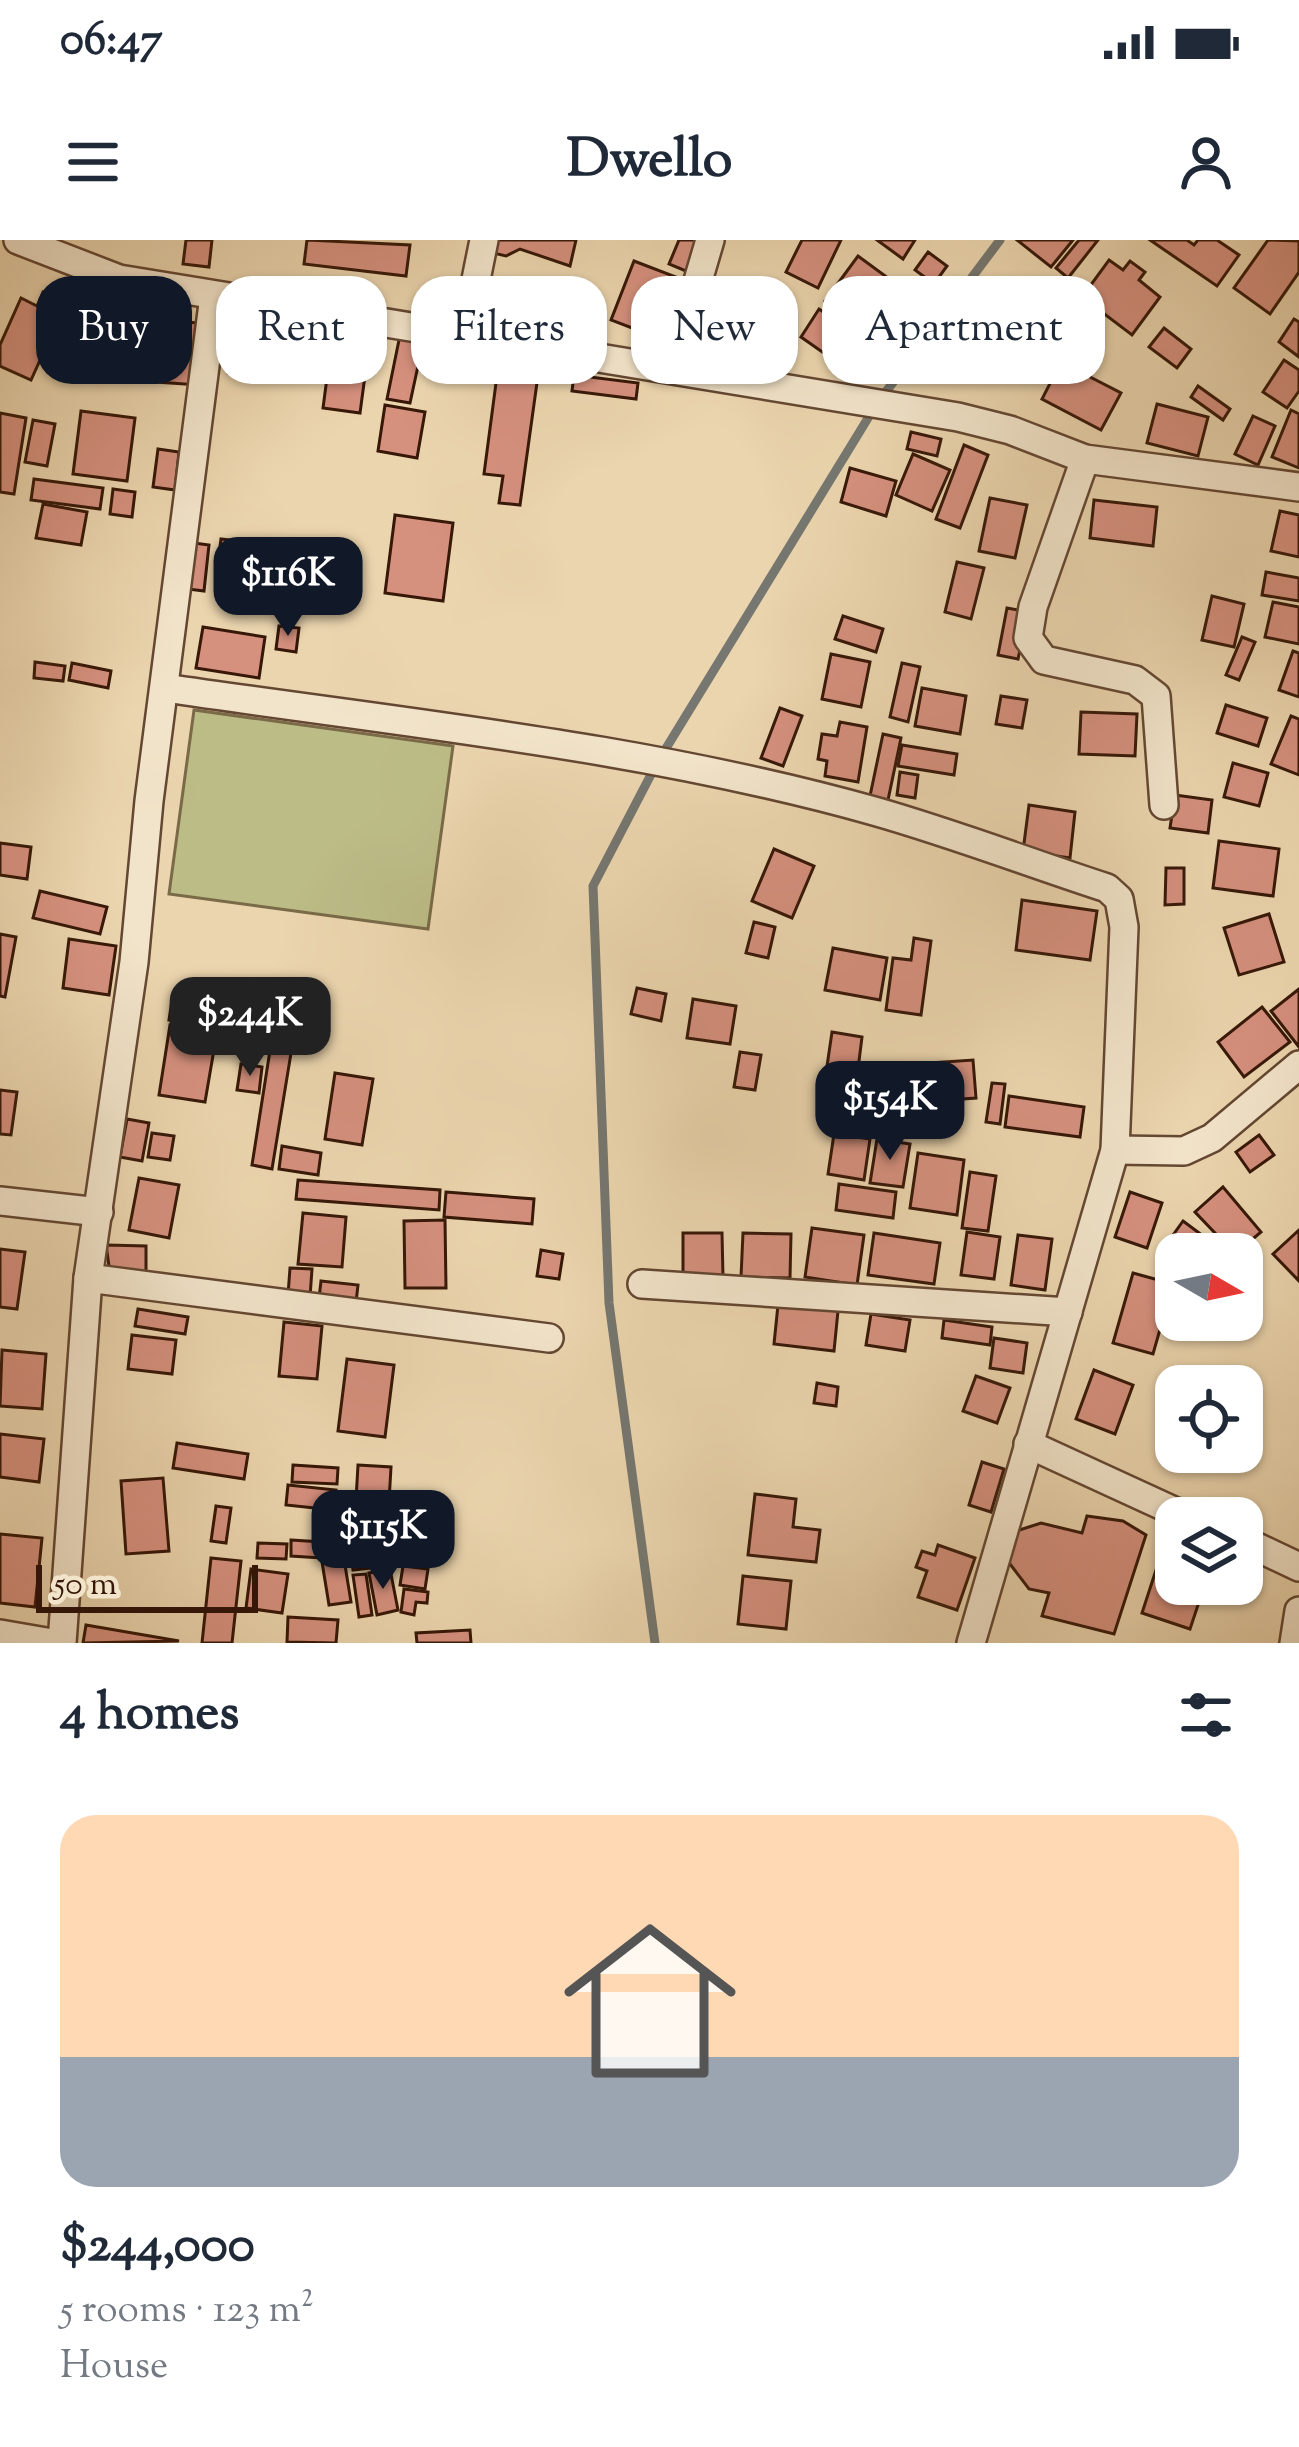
<!DOCTYPE html>
<meta charset="utf-8">
<style>
:root{--surface:#fff;--page:#f2f2f3;--text:#1f2937;--muted:#747a83;--accent:#111827}
body{margin:0;font-family:"Sorts Mill Goudy",serif;background:var(--page);color:var(--text);height:100vh;display:flex;flex-direction:column;font-size:45px;white-space:nowrap}
*{box-sizing:border-box;margin:0}
p{font-size:39px;color:var(--muted)}
.icon{flex:none;width:66px;height:66px;fill:none;stroke:currentColor;stroke-width:2;stroke-linecap:round;stroke-linejoin:round}
.map{position:relative;height:1403px;overflow:hidden}
.panel{display:flex;flex-direction:column;background:var(--surface);flex:1}
.panel>*{flex:none}
.hud{position:absolute;left:36px;top:36px;width:1227px;height:108px;display:flex;gap:24px}
.needle{width:78px;rotate:99deg}
.buttons{position:absolute;left:1155px;top:993px;display:grid;gap:24px}
.buttons a{display:grid;place-items:center;width:108px;height:108px;border-radius:24px;background:var(--surface);box-shadow:0 3px 9px #0004;font-size:60px}
.scale{position:absolute;left:36px;bottom:30px;width:222px;box-sizing:border-box;padding-left:12px;border:6px solid #371808;border-top:0;font-size:33px;line-height:42px;white-space:nowrap;color:#371808;-webkit-text-stroke:9px #f2e4ca;paint-order:stroke}
.price{position:absolute;translate:-50% -102px;padding:0 27px;border-radius:24px;background:var(--accent);color:#fff;font-size:39px;line-height:78px;filter:drop-shadow(0 3px 6px #0008)}
.price::after{content:'';position:absolute;left:50%;top:72px;width:36px;height:27px;margin-left:-18px;background:inherit;clip-path:polygon(0 0,100% 0,50% 100%)}
.price.selected{background:#222;color:#fff}
ul{padding:0;list-style:none}
li{display:grid;align-content:center;gap:24px;height:636px;padding:0 60px}
li span{display:grid;place-items:center;height:372px;border-radius:36px;color:#555}
li>.icon{margin-inline-start:auto}
span .icon{width:216px;height:216px;fill:#fffc;stroke-width:1}
li b{font-size:51px}
h2{display:flex;justify-content:space-between;align-items:center;height:144px;padding:0 60px;font-size:51px}
.tag{padding:0 42px;border-radius:36px;background:var(--surface);box-shadow:0 3px 9px #0004;font-size:42px;line-height:108px}
.tag.selected{background:var(--accent);color:#fff}
.status{display:flex;justify-content:space-between;align-items:center;height:84px;padding:0 60px;background:var(--surface);direction:ltr}
.status svg{height:33px;fill:currentColor}
header{display:flex;justify-content:space-between;align-items:center;height:156px;padding:0 60px;background:var(--surface);font-size:54px;font-weight:800}
.map>svg:first-child{display:block}
</style>
<div class="status"><b>06:47</b><svg viewBox="0 0 49 12"><path d="M0 12V9h3v3zM5 12V6h3v6zM10 12V3h3v9zM15 12V0h3v12zM26 1h20v11H26zM47 4h2v5h-2z"/></svg></div>
<header><svg class="icon" aria-label="menu" viewBox="0 0 24 24"><path d="M4 6h16M4 12h16M4 18h16"/></svg>Dwello<svg class="icon" aria-label="person" viewBox="0 0 24 24"><circle cx="12" cy="8" r="4"/><path d="M4 21q1-7 8-7t8 7"/></svg></header>
<div class="map">
<svg width="1299" height="1403" viewBox="0 0 1299 1403">
<rect width="100%" height="100%" fill="#ebd5ae"/>
<filter id="stains"><feTurbulence type="fractalNoise" baseFrequency=".00167" numOctaves="4"/><feColorMatrix values="0 0 0 0 .2 0 0 0 0 .09 0 0 0 0 .02 0 0 0 .5 -.17"/></filter>
<radialGradient id="worn" r=".72"><stop offset=".6" stop-color="#630" stop-opacity="0"/><stop offset="1" stop-color="#630" stop-opacity=".3"/></radialGradient>
<!-- pitch -->
<path fill="#bcbc87" stroke="#7a6a48" stroke-width="3" d="M194 470 453 506 428 689 169 654Z"/>
<g fill="none" stroke-linecap="round" stroke-linejoin="round">
<!-- stream -->
<path stroke="#757770" stroke-width="9" d="M655 1403 609 1063 593 646 657 523 876 165 1000 0"/>
</g>
<!-- building -->
<g fill="#d5907e" stroke="#371808" stroke-width="3">
<path d="M186 0H212L209 27 183 24Z"/>
<path d="M307 0 410 5 406 36 304 24Z"/>
<path d="M496 0H576L570 26 520 9 506 16 493 13Z"/>
<path d="M679 0H706L693 34 669 24Z"/>
<path d="M802 0H841L818 48 786 32Z"/>
<path d="M877 0H915L903 19Z"/>
<path d="M1017 0H1073L1051 27Z"/>
<path d="M1079 0H1098L1068 38 1056 28Z"/>
<path d="M1150 0H1187L1194 5 1198 0H1217L1239 15 1217 46Z"/>
<path d="M1268 0 1299 1V32L1270 74 1234 48Z"/>
<path d="M928 12 947 26 934 44 915 30Z"/>
<path d="M858 16 888 38 854 83 825 61Z"/>
<path d="M1109 20 1123 30 1130 21 1145 32 1139 40 1160 57 1132 95 1082 57Z"/>
<path d="M634 21 676 37 653 96 611 80Z"/>
<path d="M565 42 591 49 581 87 556 81Z"/>
<path d="M1031 44 1063 68 1045 92 1014 68Z"/>
<path d="M43 52 66 63 31 140 0 126V105L21 58 37 66Z"/>
<path d="M732 53 751 58 737 112 717 107Z"/>
<path d="M702 58 722 60 714 112 695 109Z"/>
<path d="M762 59 796 73 775 128 740 115Z"/>
<path d="M89 60 105 72 89 94 73 82Z"/>
<path d="M895 62 914 76 890 109 871 96Z"/>
<path d="M819 69 848 89 828 116 801 97Z"/>
<path d="M109 72 149 77 141 138 102 132Z"/>
<path d="M1294 79 1299 82V117L1279 102Z"/>
<path d="M161 81 201 83 198 145 157 142Z"/>
<path d="M233 86 265 89 259 137 228 133Z"/>
<path d="M274 87 313 88 312 103 274 102Z"/>
<path d="M1164 88 1191 109 1177 128 1149 107Z"/>
<path d="M400 95 451 106 445 132 418 126 410 163 387 159Z"/>
<path d="M332 100 369 106 360 173 323 168Z"/>
<path d="M84 111 96 121 78 142 67 131Z"/>
<path d="M472 112 540 121 520 265 499 263 503 236 484 234 496 143 468 139Z"/>
<path d="M1284 120 1299 130V151L1287 168 1263 152Z"/>
<path d="M1061 122 1121 153 1101 190 1042 159Z"/>
<path d="M574 135 638 143 636 159 572 151Z"/>
<path d="M1198 146 1230 169 1223 180 1191 157Z"/>
<path d="M1157 164 1208 177 1198 216 1147 203Z"/>
<path d="M385 165 425 172 417 218 378 211Z"/>
<path d="M1291 170 1299 174V228L1272 217Z"/>
<path d="M81 171 135 178 127 241 73 234Z"/>
<path d="M0 173 26 178 14 254 0 252Z"/>
<path d="M1253 176 1275 186 1258 225 1235 214Z"/>
<path d="M33 180 55 184 47 226 25 222Z"/>
<path d="M911 192 941 199 937 216 907 209Z"/>
<path d="M964 205 988 215 960 288 936 279Z"/>
<path d="M158 209 179 212 175 250 153 247Z"/>
<path d="M913 214 950 230 932 271 896 255Z"/>
<path d="M850 228 896 241 886 276 841 262Z"/>
<path d="M34 239 103 248 100 269 31 260Z"/>
<path d="M113 249 135 252 132 277 110 274Z"/>
<path d="M990 258 1027 265 1015 318 979 311Z"/>
<path d="M1094 260 1157 267 1153 306 1090 298Z"/>
<path d="M43 264 87 272 81 305 36 298Z"/>
<path d="M1280 271 1299 275V317L1271 311Z"/>
<path d="M395 275 453 283 443 361 385 353Z"/>
<path d="M221 299 350 313 346 343 217 329Z"/>
<path d="M194 303 209 305 204 351 188 349Z"/>
<path d="M957 322 984 328 971 379 945 372Z"/>
<path d="M1266 332 1299 338V361L1262 355Z"/>
<path d="M1212 356 1244 364 1234 407 1202 400Z"/>
<path d="M1273 362 1299 367V404L1265 397Z"/>
<path d="M1007 368 1028 372 1018 419 998 415Z"/>
<path d="M843 376 883 389 876 412 835 399Z"/>
<path d="M279 386 299 388 296 412 276 409Z"/>
<path d="M203 387 265 397 259 438 196 428Z"/>
<path d="M1242 397 1255 402 1239 440 1226 435Z"/>
<path d="M1293 411 1299 413V457L1279 450Z"/>
<path d="M831 414 870 422 861 467 822 459Z"/>
<path d="M35 422 65 426 63 441 34 438Z"/>
<path d="M72 423 111 431 108 448 69 440Z"/>
<path d="M902 423 920 427 908 482 890 477Z"/>
<path d="M922 448 966 456 960 494 915 486Z"/>
<path d="M1001 456 1027 460 1022 488 996 484Z"/>
<path d="M1226 465 1267 478 1258 506 1217 493Z"/>
<path d="M780 468 802 476 783 526 761 518Z"/>
<path d="M1081 472 1137 474 1135 516 1079 514Z"/>
<path d="M1291 476 1299 479V535L1271 524Z"/>
<path d="M840 482 867 487 858 542 825 536 827 521 818 519 822 494 837 496Z"/>
<path d="M883 494 901 498 888 560 870 556Z"/>
<path d="M902 505 957 514 954 535 898 526Z"/>
<path d="M1233 523 1268 533 1259 566 1224 557Z"/>
<path d="M900 532 918 535 915 558 897 555Z"/>
<path d="M1175 555 1212 560 1208 593 1170 588Z"/>
<path d="M1029 565 1075 572 1070 618 1023 611Z"/>
<path d="M1219 601 1279 609 1273 656 1213 648Z"/>
<path d="M0 603 31 607 27 639 0 635Z"/>
<path d="M774 609 814 626 792 678 752 661Z"/>
<path d="M1166 628H1184V664L1165 665Z"/>
<path d="M40 651 107 667 100 694 33 678Z"/>
<path d="M1022 660 1097 671 1090 720 1016 710Z"/>
<path d="M1269 674 1284 722 1239 735 1224 688Z"/>
<path d="M754 682 775 687 768 718 746 713Z"/>
<path d="M0 694 16 697 5 757 0 756Z"/>
<path d="M914 698 931 701 921 775 886 770 893 718 911 720Z"/>
<path d="M69 699 116 706 109 755 63 748Z"/>
<path d="M833 708 887 718 880 760 825 750Z"/>
<path d="M637 748 666 754 661 781 631 774Z"/>
<path d="M1299 749V807L1271 771Z"/>
<path d="M693 759 736 766 730 804 687 798Z"/>
<path d="M172 760 220 768 217 788 169 780Z"/>
<path d="M1262 767 1290 802 1244 837 1218 802Z"/>
<path d="M170 785 217 792 205 862 159 855Z"/>
<path d="M832 792 862 797 856 845 825 840Z"/>
<path d="M271 804 292 807 272 929 252 925Z"/>
<path d="M740 812 761 815 755 850 734 847Z"/>
<path d="M973 820 976 858 920 862 919 851 901 852 900 825Z"/>
<path d="M241 824 262 827 259 853 237 850Z"/>
<path d="M335 833 373 839 362 905 325 899Z"/>
<path d="M992 843 1005 844 1000 884 986 882Z"/>
<path d="M0 850 17 852 11 895 0 894Z"/>
<path d="M1009 856 1084 867 1080 897 1005 887Z"/>
<path d="M127 879 149 883 142 921 120 917Z"/>
<path d="M152 893 174 896 170 920 148 917Z"/>
<path d="M834 894 870 899 864 940 828 934Z"/>
<path d="M1259 895 1274 915 1250 932 1236 912Z"/>
<path d="M877 899 910 904 903 947 870 943Z"/>
<path d="M282 906 321 913 318 935 279 929Z"/>
<path d="M918 913 964 920 957 975 910 968Z"/>
<path d="M970 932 996 936 988 991 962 988Z"/>
<path d="M139 938 179 945 169 998 129 990Z"/>
<path d="M298 940 440 950 439 970 296 959Z"/>
<path d="M839 944 896 952 893 978 836 970Z"/>
<path d="M1223 947 1261 992 1235 1014 1195 972Z"/>
<path d="M446 952 534 959 532 984 444 977Z"/>
<path d="M1130 952 1162 963 1147 1008 1115 997Z"/>
<path d="M303 973 346 977 342 1027 298 1024Z"/>
<path d="M445 980 446 1048H405L404 981Z"/>
<path d="M1183 981 1214 1004 1207 1014H1178L1166 1005Z"/>
<path d="M812 988 864 995 857 1045 805 1037Z"/>
<path d="M1299 990V1041L1273 1014Z"/>
<path d="M967 992 1000 997 994 1039 961 1035Z"/>
<path d="M683 993H722L723 1037 683 1038Z"/>
<path d="M743 993 791 994 790 1038 741 1037Z"/>
<path d="M874 993 940 1003 934 1044 868 1035Z"/>
<path d="M1018 995 1052 999 1045 1050 1011 1045Z"/>
<path d="M106 1005 146 1006V1040H111Z"/>
<path d="M0 1009 25 1012 17 1069 0 1067Z"/>
<path d="M541 1010 563 1014 559 1039 537 1036Z"/>
<path d="M290 1028 312 1029 310 1057 288 1055Z"/>
<path d="M1133 1033 1173 1044 1153 1114 1113 1103Z"/>
<path d="M321 1041 358 1045 355 1071 318 1067Z"/>
<path d="M778 1065 838 1071 834 1111 774 1104Z"/>
<path d="M138 1069 188 1077 185 1094 135 1086Z"/>
<path d="M871 1074 910 1080 905 1111 866 1105Z"/>
<path d="M944 1080 992 1087 990 1105 942 1098Z"/>
<path d="M284 1082 322 1086 317 1139 279 1136Z"/>
<path d="M132 1095 176 1100 172 1134 128 1129Z"/>
<path d="M994 1098 1027 1103 1023 1133 990 1128Z"/>
<path d="M2 1110 46 1114 42 1169 0 1166Z"/>
<path d="M347 1119 394 1125 385 1197 338 1191Z"/>
<path d="M1094 1130 1133 1145 1115 1194 1076 1179Z"/>
<path d="M976 1136 1010 1148 997 1183 963 1171Z"/>
<path d="M817 1143 838 1147 836 1166 814 1163Z"/>
<path d="M0 1194 44 1199 39 1242 0 1237Z"/>
<path d="M177 1203 248 1214 244 1239 173 1228Z"/>
<path d="M982 1222 1004 1229 991 1272 969 1265Z"/>
<path d="M293 1225 338 1228 337 1244 292 1242Z"/>
<path d="M358 1225 391 1227 388 1279 355 1277Z"/>
<path d="M163 1238 169 1311 126 1314 121 1241Z"/>
<path d="M288 1245 336 1250 334 1270 286 1265Z"/>
<path d="M755 1254 796 1259 793 1287 820 1290 816 1322 748 1315Z"/>
<path d="M216 1266 231 1268 226 1303 211 1301Z"/>
<path d="M399 1266 416 1268 413 1297 396 1294Z"/>
<path d="M1087 1276 1123 1281 1146 1295 1114 1394 1042 1376 1049 1353 1029 1349 1007 1320 1010 1293 1041 1283 1082 1293Z"/>
<path d="M354 1278 375 1281 372 1303 351 1300Z"/>
<path d="M0 1294 42 1298 35 1367 0 1363Z"/>
<path d="M291 1300 322 1302 321 1318 291 1316Z"/>
<path d="M258 1303 287 1304 286 1319 257 1318Z"/>
<path d="M376 1305 379 1327 353 1330 350 1309Z"/>
<path d="M938 1305 975 1318 957 1370 918 1357 927 1331 916 1327 922 1311 935 1315Z"/>
<path d="M211 1318 241 1321 232 1403H202Z"/>
<path d="M344 1319 351 1362 329 1365 322 1322Z"/>
<path d="M403 1326 428 1329 425 1349 400 1345Z"/>
<path d="M1157 1327 1176 1333V1344H1205L1190 1389 1142 1373Z"/>
<path d="M251 1329 288 1334 282 1373 246 1368Z"/>
<path d="M390 1329 398 1370 377 1375 369 1333Z"/>
<path d="M366 1334 372 1375 359 1377 353 1335Z"/>
<path d="M743 1336 791 1341 786 1389 738 1384Z"/>
<path d="M404 1349 428 1352 427 1363 416 1362 414 1375 401 1372Z"/>
<path d="M288 1377 338 1380 336 1403 287 1402Z"/>
<path d="M86 1385 179 1401 83 1403Z"/>
<path d="M470 1390 471 1403H417L416 1393Z"/>
</g>
<g fill="none" stroke-linecap="round" stroke-linejoin="round">
<defs>
<g id="minor">
<path d="M18 0 119 39 958 177 1010 190 1085 219 1299 247"/>
<path d="M465 94 484 0"/>
<path d="M672 129 710 0"/>
<path d="M1085 219 1033 367 1028 398 1044 420 1135 440 1156 456 1164 565"/>
<path d="M165 448C402 483 643 506 874 571 952 593 1030 623 1107 648L1119 659 1124 687 1115 910 971 1403"/>
<path d="M1115 910 1184 911 1212 898 1299 825"/>
<path d="M0 961 99 972"/>
<path d="M88 1038 549 1098"/>
<path d="M642 1044 1068 1072"/>
<path d="M1028 1204 1189 1278"/>
<path d="M1242 1300 1299 1327"/>
<path d="M0 1394 52 1403"/>
<path d="M62 1403 88 1038 134 722 149 561 214 56"/>
<path d="M1294 1403 1299 1371"/>
</g>
</defs>
<!-- minor casing -->
<use href="#minor" stroke="#644732" stroke-width="32"/>
<!-- minor -->
<use href="#minor" stroke="#f2e4ca" stroke-width="27"/>
</g>
<rect width="100%" height="100%" filter="url(#stains)"/>
<rect width="100%" height="100%" fill="url(#worn)"/>
</svg>
<div class="buttons">
<a><svg class="needle" viewBox="-14 -14 28 28"><path d="M0-13l5 13h-10z" fill="#e53935"/><path d="M0 13l5-13h-10z" fill="#747a83"/></svg></a>
<a><svg class="icon" aria-label="locate" viewBox="0 0 24 24"><circle cx="12" cy="12" r="6"/><path d="M12 2v4M12 18v4M2 12h4M18 12h4"/></svg></a>
<a><svg class="icon" aria-label="layers" viewBox="0 0 24 24"><path d="M12 4l9 5-9 5-9-5zM3 14l9 5 9-5"/></svg></a>
</div>
<div class="scale">50 m</div>
<b class="price" style="left:288px;top:399px">$116K</b>
<b class="price selected" style="left:250px;top:839px">$244K</b>
<b class="price" style="left:890px;top:923px">$154K</b>
<b class="price" style="left:383px;top:1352px">$115K</b>
<div class="hud">
<a class="tag selected">Buy</a>
<a class="tag">Rent</a>
<a class="tag">Filters</a>
<a class="tag">New</a>
<a class="tag">Apartment</a>
</div>
</div>
<section class="panel">
<h2>4 homes<svg class="icon" aria-label="filters" viewBox="0 0 24 24"><path d="M4 7h16M4 17h16"/><circle cx="9" cy="7" r="2"/><circle cx="15" cy="17" r="2"/></svg></h2>
<ul>
<li><span style="background:linear-gradient(#ffd9b3 65%,#9aa5b1 0)"><svg class="icon" aria-label="home" viewBox="0 0 24 24"><path d="M3 11l9-7 9 7M6 9v11h12V9"/></svg></span><div><b>$244,000</b><p>5 rooms · 123 m²</p><p>House</p></div></li>
</ul>
</section>
